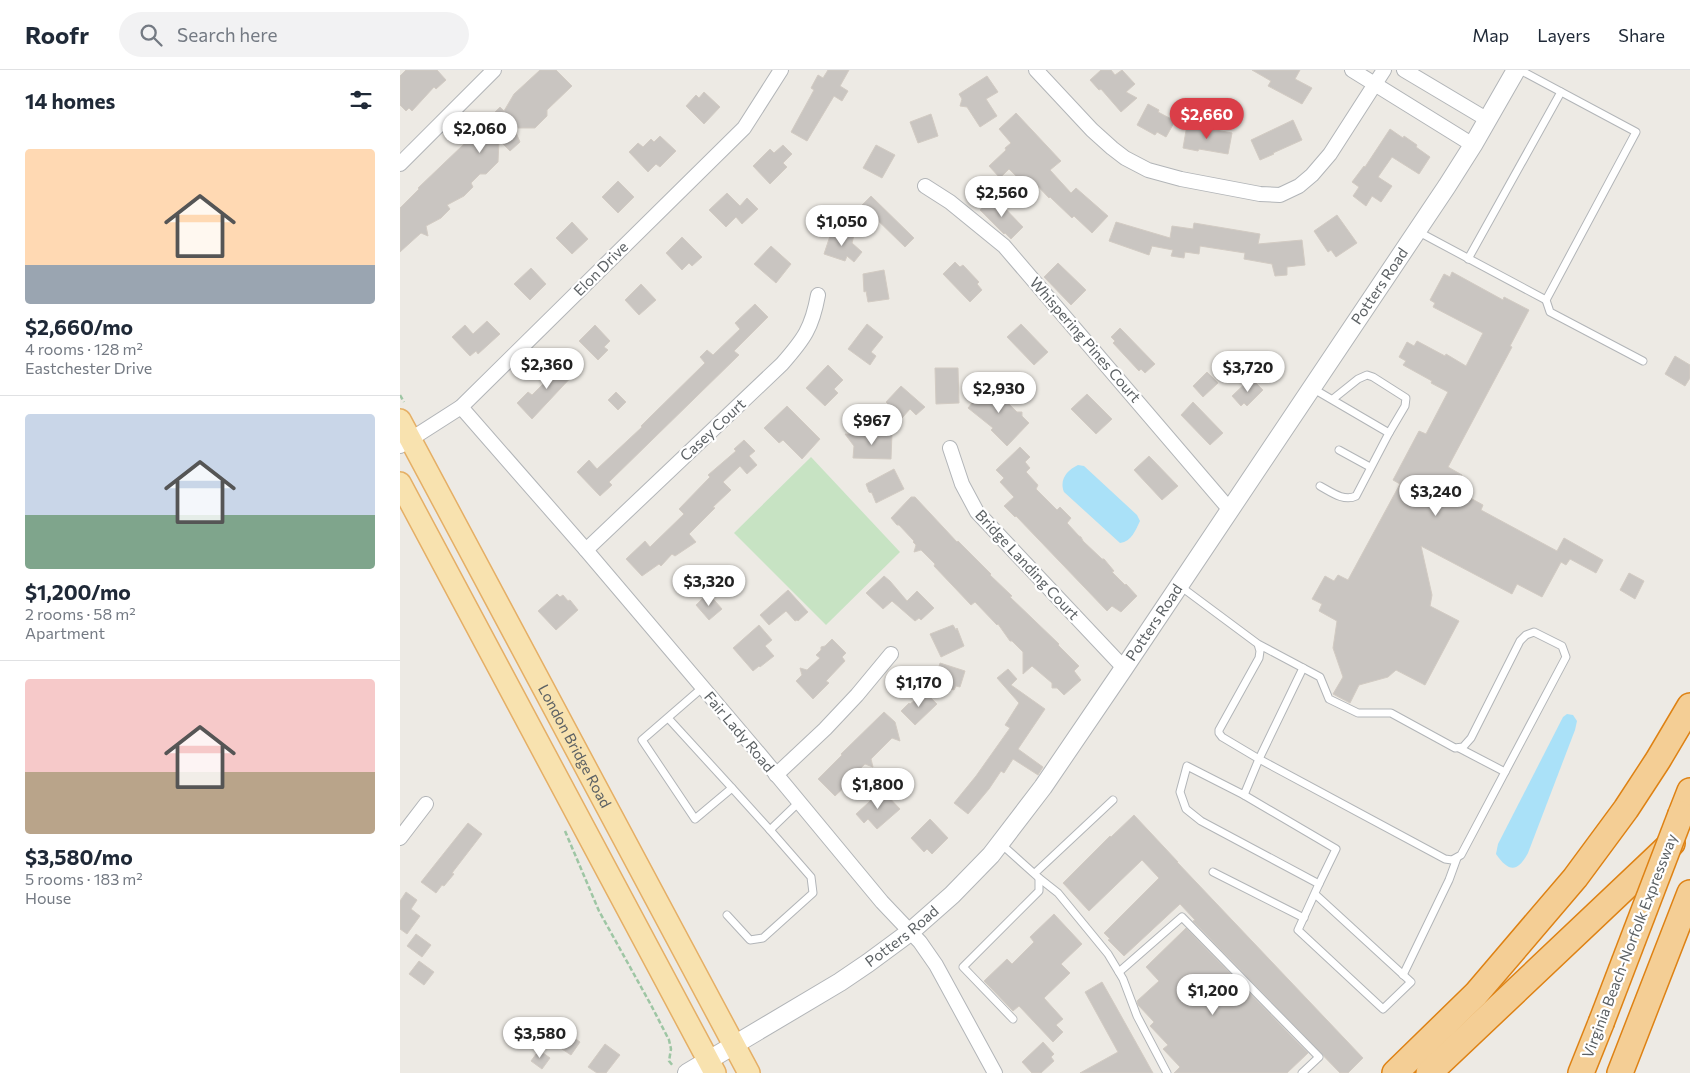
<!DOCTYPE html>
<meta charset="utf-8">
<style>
:root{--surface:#fff;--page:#f2f2f3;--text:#1f2937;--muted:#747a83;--line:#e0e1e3;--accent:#da3e48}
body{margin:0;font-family:Commissioner,sans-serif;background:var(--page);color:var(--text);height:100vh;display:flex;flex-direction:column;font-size:19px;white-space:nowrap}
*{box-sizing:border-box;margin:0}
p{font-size:16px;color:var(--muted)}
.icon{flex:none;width:28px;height:28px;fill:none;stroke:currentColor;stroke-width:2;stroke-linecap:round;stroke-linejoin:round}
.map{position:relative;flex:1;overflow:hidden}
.details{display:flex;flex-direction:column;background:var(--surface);width:400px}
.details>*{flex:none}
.price{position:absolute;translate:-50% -42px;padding:0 11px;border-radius:18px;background:#fff;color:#222;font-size:16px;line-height:32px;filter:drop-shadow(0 1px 2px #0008)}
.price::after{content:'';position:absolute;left:50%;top:30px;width:15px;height:11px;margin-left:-8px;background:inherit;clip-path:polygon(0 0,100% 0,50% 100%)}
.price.active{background:var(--accent);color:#fff}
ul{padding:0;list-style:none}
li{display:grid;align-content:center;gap:10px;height:265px;padding:0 25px}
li+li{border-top:1px solid var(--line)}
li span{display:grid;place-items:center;height:155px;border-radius:5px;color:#555}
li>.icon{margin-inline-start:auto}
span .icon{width:90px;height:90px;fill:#fffc;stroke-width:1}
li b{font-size:21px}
h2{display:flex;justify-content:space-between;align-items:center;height:60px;padding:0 25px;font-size:21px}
header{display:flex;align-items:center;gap:30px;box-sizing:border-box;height:70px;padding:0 25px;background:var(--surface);border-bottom:1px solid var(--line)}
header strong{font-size:24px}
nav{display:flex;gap:28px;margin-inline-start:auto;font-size:18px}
.search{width:350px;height:45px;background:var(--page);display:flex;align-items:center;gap:12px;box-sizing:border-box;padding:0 18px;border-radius:28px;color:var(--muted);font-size:19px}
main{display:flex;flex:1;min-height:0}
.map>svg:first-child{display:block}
</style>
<header>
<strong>Roofr</strong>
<div class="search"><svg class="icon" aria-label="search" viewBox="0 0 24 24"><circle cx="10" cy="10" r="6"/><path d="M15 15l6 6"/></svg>Search here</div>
<nav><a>Map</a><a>Layers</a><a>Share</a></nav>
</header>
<main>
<section class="details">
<h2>14 homes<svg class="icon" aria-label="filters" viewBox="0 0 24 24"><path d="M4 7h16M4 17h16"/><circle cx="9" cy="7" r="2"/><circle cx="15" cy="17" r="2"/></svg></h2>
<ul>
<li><span style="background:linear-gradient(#ffd9b3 75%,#9aa5b1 0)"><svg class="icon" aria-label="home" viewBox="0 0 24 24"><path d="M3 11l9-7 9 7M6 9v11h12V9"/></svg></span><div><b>$2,660/mo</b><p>4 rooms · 128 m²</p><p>Eastchester Drive</p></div></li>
<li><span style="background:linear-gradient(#c9d6e8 65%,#7fa58c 0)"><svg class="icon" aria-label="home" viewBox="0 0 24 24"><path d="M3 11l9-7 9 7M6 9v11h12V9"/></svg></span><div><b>$1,200/mo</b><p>2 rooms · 58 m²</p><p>Apartment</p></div></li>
<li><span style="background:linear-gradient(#f6c9c9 60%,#b9a48a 0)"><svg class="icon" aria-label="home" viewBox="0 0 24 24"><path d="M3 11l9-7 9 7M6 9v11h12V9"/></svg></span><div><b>$3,580/mo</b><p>5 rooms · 183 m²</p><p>House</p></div></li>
</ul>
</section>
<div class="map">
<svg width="1290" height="1003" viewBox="0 0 1290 1003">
<rect width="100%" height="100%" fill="#edeae4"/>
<!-- green -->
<path fill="#c7e3c3" d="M411 387 500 482 426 555 334 463Z"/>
<!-- water -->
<g fill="#aae1f8">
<path d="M678 395 684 396 737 445 740 451C735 461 732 471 720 473L664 422C659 410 667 400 678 395Z"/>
<path d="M1167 644 1173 645 1177 651 1175 660 1128 783C1118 802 1109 803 1096 784L1098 774 1163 647Z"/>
</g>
<!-- building -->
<g fill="#c9c5c1" stroke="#d2cbc3">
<path d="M6 0H37L46 10 36 19 34 17 12 41 9 38 6 41 0 35V6Z"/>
<path d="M140 0H156L172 16 147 40V46L135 58H114L120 72 110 81 99 70 98 92 86 104H80L71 113 73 117 64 126 47 135 50 139 41 148 26 156 28 166 21 163 0 182V138L19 119 18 118 63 75 75 60 79 64 94 49 91 46 100 37 104 41 114 24Z"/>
<path d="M428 0H449L440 16 448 21 442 31 434 26 407 71 391 62 414 20 411 18 418 5 423 8Z"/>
<path d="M701 0H711L715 5 722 0 735 14 726 22 737 28 721 42 701 19 699 20 690 10Z"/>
<path d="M852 0H900L895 9 912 18 902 34 868 16 871 11Z"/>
<path d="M587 6 598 22 586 29 597 46 580 57 567 37 560 36 562 29 559 24Z"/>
<path d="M304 22 320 37 304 54 286 36 296 25 299 28Z"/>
<path d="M748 34 759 40 758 42 775 51 766 67 757 62 755 65 737 55Z"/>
<path d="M616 43 661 91 650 100 671 123 676 118 708 146 692 163 674 146 672 148 650 127 649 128 633 111 627 113 625 110 622 112 609 99 600 108 589 96 606 80 605 78 611 73 599 59Z"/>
<path d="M531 44 538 66 518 73 510 52Z"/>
<path d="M893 50 902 70 873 83 874 84 860 90 851 70Z"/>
<path d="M787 55 832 63 828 84 799 79 798 81 783 78Z"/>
<path d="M990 59 1003 68 1004 66 1017 75 1016 77 1030 87 1019 104 992 87 978 107 992 116 981 132 972 126 966 136 953 126 959 117 952 112 964 96 965 97Z"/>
<path d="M260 66 276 81 260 97 256 94 248 102 229 82 238 73 243 77 251 69 254 72Z"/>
<path d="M383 75 392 84 383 93 387 97 370 114 353 96 370 79 374 83Z"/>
<path d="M476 75 495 85 482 108 463 98Z"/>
<path d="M218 111 234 127 218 143 202 127Z"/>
<path d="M327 123 340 136 347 128 358 139 342 154 336 147 326 157 309 140Z"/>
<path d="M471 126 514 168 505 177 462 135Z"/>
<path d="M594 127 623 157 611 169 605 163 604 164 580 140Z"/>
<path d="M937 145 957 173 936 187 931 180 928 182 914 161Z"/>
<path d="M172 152 188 169 172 184 156 168Z"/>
<path d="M716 152 770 168 772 156 793 159 794 153 860 164 858 174 902 170 905 195 887 197V205L875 206 872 194 844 189 845 183 800 176 799 184 785 182 784 188 771 186 773 180 752 176 749 185 709 171Z"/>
<path d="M432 160 443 164 444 162 454 165 452 173 462 182 454 192 447 186 445 191 424 184Z"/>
<path d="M282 167 302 187 292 196 289 193 282 200 266 183Z"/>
<path d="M371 176 391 194 376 213 354 194Z"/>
<path d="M555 192 560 197 563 195 579 212 577 214 582 220 570 232 543 204Z"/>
<path d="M658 193 686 220 671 235 644 207Z"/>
<path d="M131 198 146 214 130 230 114 214Z"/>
<path d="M484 200 489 229 468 232 466 221 464 222 463 204Z"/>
<path d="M1052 202 1103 230 1104 227 1129 240 1110 276 1112 277 1048 397 1062 405 1054 419 1083 435 1081 440 1157 481 1164 468 1203 490 1196 503 1170 489 1166 495 1161 492 1142 527 1117 514 1112 524 1021 476 1032 525 1030 536 1059 551 1025 615 996 600 988 607 959 615 950 633 933 624 943 607 933 578 937 551 919 541 922 534 912 529 925 506 934 511 938 505 948 510 1000 414 993 410 1019 361 1026 364 1048 322 1031 313 1032 311 1003 295 1006 291 999 287 1007 272 1014 276 1017 271 1045 286 1046 284 1066 296 1083 263 1033 237 1035 233 1030 230 1044 204 1050 207Z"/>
<path d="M241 214 256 230 239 245 225 230Z"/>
<path d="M355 234 368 247 334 281 339 285 209 412 212 415 200 426 177 402 189 390 197 399 242 357 241 356 248 349 305 293 300 287 307 280 313 285 340 259 335 253Z"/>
<path d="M87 251 100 264 78 284 76 281 70 286 52 267 65 255 73 264Z"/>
<path d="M467 254 483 267 471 282 476 286 470 295 448 279Z"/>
<path d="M621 254 648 282 634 295 607 267Z"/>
<path d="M195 255 210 271 204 277 208 280 198 290 179 271Z"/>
<path d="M720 258 755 294 745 303 741 299 739 301 713 273 715 271 711 267Z"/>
<path d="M1275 286 1290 295V308L1285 316 1265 304Z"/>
<path d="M161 289 175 303 132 349 117 333 128 322 132 325 148 309 146 308 152 302 150 300Z"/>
<path d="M428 295 443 310 434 319 438 323 425 336 406 318Z"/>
<path d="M535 298H558L559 333 536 334Z"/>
<path d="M807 302 818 313 803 327 793 316Z"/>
<path d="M851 308 863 320 847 336 844 333 841 336 832 326Z"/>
<path d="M592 311 608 324 604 329 617 342H622V346L629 353 607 376 591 360 593 358 568 338 576 328 578 329Z"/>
<path d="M501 316 525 337 516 345 510 339 502 348 486 332Z"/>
<path d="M216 322 226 332 218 340 208 330Z"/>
<path d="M687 324 712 349 696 364 671 339Z"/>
<path d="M793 332 823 363 810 375 781 345Z"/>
<path d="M387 336 420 369 402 389 383 370 379 373 364 358Z"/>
<path d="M476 363H492L491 389 453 388 454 376 445 364 475 366Z"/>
<path d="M344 370 355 381 349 386 357 395 347 404 340 396 323 412 331 420 313 437 315 438 289 464 296 472 275 486 272 484 261 496 259 494 242 506 226 489 245 471 250 477 284 444 279 439 310 407 308 405 336 381 334 379Z"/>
<path d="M620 377 630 387 625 392 630 398 626 402 638 415 636 419 657 440 660 437 671 448 667 453 679 466 681 467 683 471 702 489H704L714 501 712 502 725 515 726 514 737 526 721 542 712 536 707 541 616 446 615 447 604 436 614 427 600 412 604 408 596 400Z"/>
<path d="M749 386 778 416 762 430 734 400Z"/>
<path d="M494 399 504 419 476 433 472 423 469 422 466 414Z"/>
<path d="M511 427H515L557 472 558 471 591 504 590 505 612 526 610 527 659 574 658 575 679 596 674 601 681 610 664 625 657 618H652V613L632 596 623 604V582L612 571H610L598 554 597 555 575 532 571 535 534 496 535 494 521 480 514 482 516 475 513 472 514 471 499 455H497L491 448Z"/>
<path d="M1229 503 1244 511 1235 529 1220 520Z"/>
<path d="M484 506 490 511 507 531 517 521 534 538 521 550 519 548 515 551 492 531 483 539 466 523Z"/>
<path d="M388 520 408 542 398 551 397 550 395 551 386 541 369 555 360 545Z"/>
<path d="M308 523 322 539 309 550 296 535Z"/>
<path d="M157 524 160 527 163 525 168 531 170 530 178 540 156 560 138 541Z"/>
<path d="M359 555 372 570 365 576 374 586 360 597 359 596 353 601 333 578Z"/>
<path d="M553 555 556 560 557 558 564 576 541 587 530 564Z"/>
<path d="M432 569 446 583 442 587 445 591 426 611 429 613 413 629 396 611 402 605 400 598 407 600 420 588 416 585 421 580V577L425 576Z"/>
<path d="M540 593 565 601 560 617 556 616 554 620 534 614Z"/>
<path d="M608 599 617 609 611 615 645 639 618 679 643 697 638 705 613 689 604 703 601 701 589 719 568 744 554 733 576 706 610 658 605 655 619 633 597 608Z"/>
<path d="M525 622 537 634 515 655 501 641 509 633 510 634 514 631 515 632Z"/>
<path d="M484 642 495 652 500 671 492 668 471 689 473 697 465 694 449 709 451 711 435 726 418 709 442 685 441 684Z"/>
<path d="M482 720 500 739 477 759 468 749 464 753 456 744Z"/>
<path d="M734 745 778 792H777L963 988 948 1003H940L793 851 795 850 780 834 724 886 708 870 710 869 704 863 759 808 742 790 689 841 663 813 710 766 711 767Z"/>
<path d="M530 749 548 768 532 784 527 779 524 782 511 768Z"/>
<path d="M68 753 82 764 52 803 54 804 44 816 42 815 36 823 21 812Z"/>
<path d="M6 822 17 830 11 839 20 846 7 864 0 859V831Z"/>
<path d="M654 844 682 874 661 894 670 903 644 928 663 949 656 955 663 962 653 972 619 936 613 941 584 911 607 889 612 894 634 872 630 867Z"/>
<path d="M786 858 908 983 887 1003H774L780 997 763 979 768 975 750 956 754 952 738 935 737 931 759 911 746 897Z"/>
<path d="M16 864 31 875 22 887 7 876Z"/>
<path d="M19 891 34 902 24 915 9 904Z"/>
<path d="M702 912 715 935 753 1003H680L718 982 685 922Z"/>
<path d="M166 962 180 972 171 985 156 975Z"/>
<path d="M643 972 654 984 651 987 654 991 641 1003H632L622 992Z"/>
<path d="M205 974 220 985 206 1003H197L188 997Z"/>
<path d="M139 980 150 988 142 999 131 991Z"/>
</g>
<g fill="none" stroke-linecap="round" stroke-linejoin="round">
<defs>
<g id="service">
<path d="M1017 161 1146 230 1236 62 1120 0"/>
<path d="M1068 189 1161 22"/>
<path d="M1146 230 1150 242 1243 291"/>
<path d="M912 318 989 363 1005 336 1006 328 973 307 967 305 958 309 933 329"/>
<path d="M939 380 970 397"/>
<path d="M920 416C931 422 944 432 956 426L989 363"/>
<path d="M780 516 858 574 860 581 859 588 819 660V663L822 667 859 689 1045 789 1052 790 1061 785 1166 587 1162 576 1134 562 1126 565 1120 571 1071 668 1063 677 1055 678 991 643H958L929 629 920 607 858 574"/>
<path d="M903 598 859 689 844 725 787 696 780 722 786 739 801 751 919 814 898 860 983 939 1011 912 915 824"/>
<path d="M268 648 332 718 295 749 242 670 302 618"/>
<path d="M1059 678 1105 702"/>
<path d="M332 718 370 760"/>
<path d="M844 725 936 779 919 814"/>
<path d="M600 773 639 808V821L563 897 613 949"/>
<path d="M813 802 904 848"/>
<path d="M635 803 713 730"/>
<path d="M639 808 658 823 708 884 723 909 737 946 767 1003"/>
<path d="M327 845 350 870 363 868 413 823 411 807 370 760 398 733"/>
<path d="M719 902 782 847 919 987 902 1003"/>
<path d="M1003 905 1049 810 1057 788"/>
</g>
<g id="minor">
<path d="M636 0 692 60 712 78 725 88 748 100 781 109 860 124 880 125 899 116 912 105 930 84 984 0"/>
<path d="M952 0 1073 75"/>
<path d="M1004 0 1088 50"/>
<path d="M0 94 94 0"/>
<path d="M525 116 550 132 604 176 830 440"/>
<path d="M61 337 186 480 361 686 482 832 520 872 536 895 595 1003"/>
<path d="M0 376 61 337 344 58 381 0"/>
<path d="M550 378 562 414 577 442 724 598"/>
<path d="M186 480 382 294C404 269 412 258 418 225"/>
<path d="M376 705 425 659 457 625 491 584"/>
<path d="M0 768 26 734"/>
</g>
<g id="tertiary">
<path id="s1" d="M287 1003 440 912 468 893 510 862 552 825 591 785 643 717 724 598 1047 116 1073 75 1116 0"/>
</g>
<g id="primary">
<path id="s2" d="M0 350 349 1003"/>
<path d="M0 413 315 1003"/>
</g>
<g id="motorway">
<path d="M1281 744 1290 721"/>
<path d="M995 1003 1076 924 1175 808 1226 739 1258 690 1290 636"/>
<path d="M1029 1003 1272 773"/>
<path d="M1181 1003 1201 953"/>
<path d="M1220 1003 1290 823"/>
</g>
</defs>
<!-- service casing -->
<use href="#service" stroke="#b2b5b8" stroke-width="9"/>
<!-- minor casing -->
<use href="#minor" stroke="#b2b5b8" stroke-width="16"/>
<!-- tertiary casing -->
<use href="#tertiary" stroke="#b2b5b8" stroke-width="20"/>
<!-- primary casing -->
<use href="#primary" stroke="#e5af66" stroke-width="24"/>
<!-- motorway casing -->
<use href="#motorway" stroke="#de8214" stroke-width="28"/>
<!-- path -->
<g stroke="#9ec6a4" stroke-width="2.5" stroke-dasharray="5 2.5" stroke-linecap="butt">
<path d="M0 325 4 332"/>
<path d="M165 761 199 841 251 935 269 970 271 979 269 991 273 996"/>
</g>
<!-- service -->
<use href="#service" stroke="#fff" stroke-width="7"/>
<!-- minor -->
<use href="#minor" stroke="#fff" stroke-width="14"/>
<!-- tertiary -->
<use href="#tertiary" stroke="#fff" stroke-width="18"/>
<!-- primary -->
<use href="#primary" stroke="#f8e2af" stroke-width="21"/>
<!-- motorway -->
<use href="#motorway" stroke="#f4ce95" stroke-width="25"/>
<defs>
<path id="motorway-bridge" d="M1201 953 1281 744"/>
</defs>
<!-- motorway-bridge casing -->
<use href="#motorway-bridge" stroke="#de8214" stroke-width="28" stroke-linecap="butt"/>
<!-- motorway-bridge -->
<use href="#motorway-bridge" stroke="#f4ce95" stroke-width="25"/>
</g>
<g text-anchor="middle" stroke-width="4.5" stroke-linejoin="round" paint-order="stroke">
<!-- street labels -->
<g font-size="15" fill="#5c6164" stroke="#fff">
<text transform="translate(201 199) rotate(-45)" y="5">Elon Drive</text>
<text dy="5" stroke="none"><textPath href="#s1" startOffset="1065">Potters Road</textPath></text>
<text transform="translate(685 270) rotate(49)" y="5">Whispering Pines Court</text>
<text transform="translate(313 360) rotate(-43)" y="5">Casey Court</text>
<text transform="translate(627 495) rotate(47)" y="5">Bridge Landing Court</text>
<text dy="5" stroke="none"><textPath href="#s1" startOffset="660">Potters Road</textPath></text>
<text transform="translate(339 662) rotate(50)" y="5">Fair Lady Road</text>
<text dy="5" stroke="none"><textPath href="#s2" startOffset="370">London Bridge Road</textPath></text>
<text dy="5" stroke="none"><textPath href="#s1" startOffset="255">Potters Road</textPath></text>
<text transform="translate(1230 876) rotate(-69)" y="5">Virginia Beach-Norfolk Expressway</text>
</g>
</g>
</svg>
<b class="price active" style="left:807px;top:70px">$2,660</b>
<b class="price" style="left:80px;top:84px">$2,060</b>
<b class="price" style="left:602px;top:148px">$2,560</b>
<b class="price" style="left:442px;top:177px">$1,050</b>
<b class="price" style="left:147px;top:320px">$2,360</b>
<b class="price" style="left:848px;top:323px">$3,720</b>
<b class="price" style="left:599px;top:344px">$2,930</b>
<b class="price" style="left:472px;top:376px">$967</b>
<b class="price" style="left:1036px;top:447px">$3,240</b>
<b class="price" style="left:309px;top:537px">$3,320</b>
<b class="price" style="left:519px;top:638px">$1,170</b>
<b class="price" style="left:478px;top:740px">$1,800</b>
<b class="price" style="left:813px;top:946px">$1,200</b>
<b class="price" style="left:140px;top:989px">$3,580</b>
</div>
</main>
